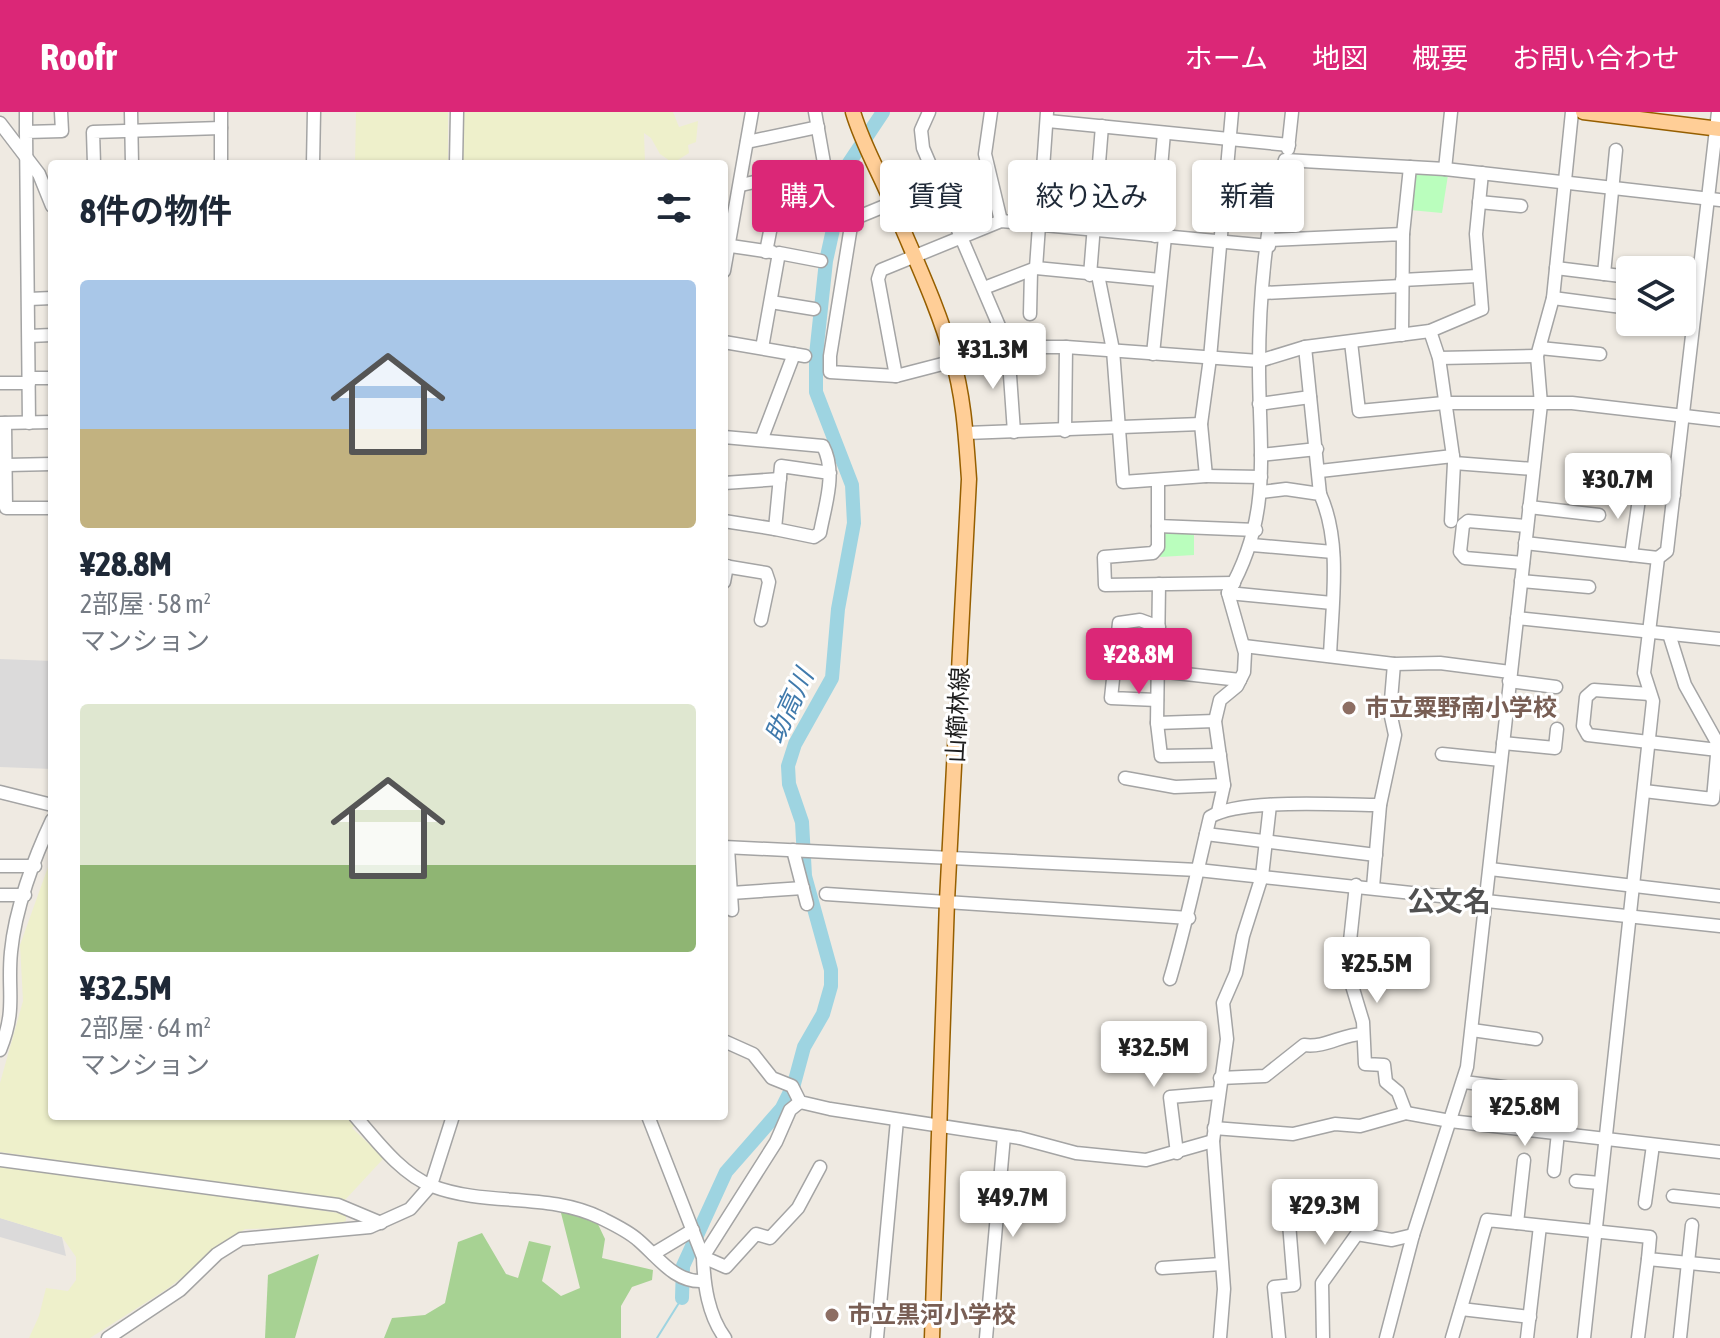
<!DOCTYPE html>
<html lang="ja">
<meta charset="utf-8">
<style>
:root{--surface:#fff;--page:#f2f2f3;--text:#1f2937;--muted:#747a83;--accent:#db2777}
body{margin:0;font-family:"Asap Condensed","Noto Sans JP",sans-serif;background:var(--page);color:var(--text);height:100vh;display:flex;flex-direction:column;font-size:30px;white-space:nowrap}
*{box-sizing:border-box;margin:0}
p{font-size:26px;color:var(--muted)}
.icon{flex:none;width:44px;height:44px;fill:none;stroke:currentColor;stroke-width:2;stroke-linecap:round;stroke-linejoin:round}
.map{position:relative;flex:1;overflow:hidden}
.sheet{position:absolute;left:48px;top:48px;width:680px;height:960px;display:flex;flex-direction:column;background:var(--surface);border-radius:8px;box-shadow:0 2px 6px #0004}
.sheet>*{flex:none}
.hud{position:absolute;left:752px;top:48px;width:760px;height:72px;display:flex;gap:16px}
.fabs{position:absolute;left:1616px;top:144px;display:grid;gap:16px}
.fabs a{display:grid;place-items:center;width:80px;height:80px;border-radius:8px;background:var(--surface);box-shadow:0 2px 6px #0004;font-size:40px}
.price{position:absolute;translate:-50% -68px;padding:0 18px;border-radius:8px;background:#fff;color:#222;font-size:26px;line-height:52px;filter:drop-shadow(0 2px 4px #0008)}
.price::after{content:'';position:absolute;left:50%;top:48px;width:24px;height:18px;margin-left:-12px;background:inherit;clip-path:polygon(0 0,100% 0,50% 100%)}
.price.selected{background:var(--accent);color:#fff}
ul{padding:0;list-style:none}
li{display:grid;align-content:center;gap:16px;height:424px;padding:0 32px}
li span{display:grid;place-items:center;height:248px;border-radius:8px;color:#555}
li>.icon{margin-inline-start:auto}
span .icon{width:144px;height:144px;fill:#fffc;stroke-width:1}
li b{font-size:34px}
h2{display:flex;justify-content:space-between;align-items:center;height:96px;padding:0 32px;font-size:34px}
.chip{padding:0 28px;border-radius:8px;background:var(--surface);box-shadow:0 2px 6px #0004;font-size:28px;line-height:72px}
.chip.selected{background:var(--accent);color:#fff}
header{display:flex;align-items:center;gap:48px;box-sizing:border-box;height:112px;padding:0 40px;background:var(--accent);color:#fff}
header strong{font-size:38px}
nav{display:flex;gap:44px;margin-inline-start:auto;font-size:28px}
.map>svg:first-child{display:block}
</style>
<header>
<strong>Roofr</strong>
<nav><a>ホーム</a><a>地図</a><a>概要</a><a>お問い合わせ</a></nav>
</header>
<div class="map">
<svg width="1720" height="1226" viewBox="0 0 1720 1226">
<rect width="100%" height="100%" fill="#efeae2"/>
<!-- residential -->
<g fill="#dbdada">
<path d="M0 547 52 549V657L0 655Z"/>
<path d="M0 1106 62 1125 66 1144 0 1125Z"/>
</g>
<!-- farmland -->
<g fill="#eef0cb">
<path d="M356 0H448V52H355Z"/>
<path d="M461 0H673L679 15 698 9 696 30 688 33 689 41 673 51 660 42 651 26 644 21 645 52H461Z"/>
<path d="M52 744V1004H365L352 1016 384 1046 344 1089 0 1040V971L23 889 20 833Z"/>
<path d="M0 1053 346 1102V1109L330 1115 245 1117 167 1177 90 1226H29L39 1204 46 1176 68 1179 76 1168V1145L62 1125 0 1106Z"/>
</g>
<!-- forest -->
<g fill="#a7d293">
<path d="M560 1097 596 1108 605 1127 602 1146 653 1158 652 1168 632 1175 621 1194V1226H384L392 1206 425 1203 445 1191 458 1130 482 1121 506 1162 518 1166 529 1129 551 1134 542 1169 561 1184 580 1176Z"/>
<path d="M319 1142 295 1226H265L268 1163Z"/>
</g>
<!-- park -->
<g fill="#bafebd">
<path d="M1418 60 1448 63 1442 101 1410 98 1413 63Z"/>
<path d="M1164 418 1194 419V443L1160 445 1161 423Z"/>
</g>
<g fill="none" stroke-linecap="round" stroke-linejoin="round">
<!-- stream -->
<path stroke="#9ed4e1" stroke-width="2" d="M657 1226 682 1186"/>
<!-- river -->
<path stroke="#9ed4e1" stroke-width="14" d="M682 1186 683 1154 726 1060 782 996 794 972 804 935 823 902 831 874V858L805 764 802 710 789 672 788 654 795 632 832 566 838 497 854 411 852 373 816 280V243L826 149 847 54 883 0"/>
<defs>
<g id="minor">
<path d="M26 0V20"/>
<path d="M131 0 132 52"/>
<path d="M221 0V52"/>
<path d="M929 0 921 18 923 36 1008 235 1014 320"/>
<path d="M991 0 985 42 1001 109"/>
<path d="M1048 9 1289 33"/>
<path d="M0 11 39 62 52 94"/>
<path d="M747 30 818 15"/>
<path d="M1288 37 1292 0"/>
<path d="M94 52 93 20 221 16"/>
<path d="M313 52 314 0"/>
<path d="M456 52 457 0"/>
<path d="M1445 57 1451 0"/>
<path d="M741 73 772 66 812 75 821 71 824 51 815 0"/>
<path d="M1479 90 1521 94"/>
<path d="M892 91 858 105 851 114 830 244V260L896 264 1008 235H1066L1259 249 1305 235 1430 219 1482 197 1476 122 1482 61"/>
<path d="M1403 122 1410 55"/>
<path d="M1155 124 1164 21"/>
<path d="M1270 128 1403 122 1402 223"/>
<path d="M724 133 772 140"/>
<path d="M766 140 780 68"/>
<path d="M1036 156 1047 0"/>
<path d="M1556 156 1621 164"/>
<path d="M724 159 752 0"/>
<path d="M1604 162 1616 38"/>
<path d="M1090 163 1102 14"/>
<path d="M1098 163 1113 238 1123 370 1206 364 1201 312 1210 246 1232 0"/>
<path d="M1402 168 1478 164"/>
<path d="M984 176 1036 156 1160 168"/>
<path d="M1263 181 1402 174"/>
<path d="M1553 186 1622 195"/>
<path d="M29 187 52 186"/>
<path d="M771 190 814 197"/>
<path d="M1030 202 1031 159"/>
<path d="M1430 219 1439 246 1454 351 1533 357"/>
<path d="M29 224 52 223"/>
<path d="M724 230 805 244"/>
<path d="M1351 230 1359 299 1444 291H1572L1720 308"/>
<path d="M1305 235 1320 382"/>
<path d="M762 236 779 141 821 149"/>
<path d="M1540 236 1600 242"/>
<path d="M1153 242 1165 125"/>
<path d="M1439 246 1537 244"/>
<path d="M896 264 878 167 881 158 1001 109 1269 134"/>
<path d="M29 266H52"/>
<path d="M0 271H29"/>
<path d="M1259 292 1310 285"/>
<path d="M0 311 52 310"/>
<path d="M5 311 6 396H52"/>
<path d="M29 311 26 20 62 19 61 0"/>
<path d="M1065 319 1066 235"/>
<path d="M966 321 1201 312"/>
<path d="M724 325 823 334C837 361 825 393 820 421L814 425 775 417 781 354 830 361"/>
<path d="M762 326 794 242"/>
<path d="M1261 343 1317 337"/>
<path d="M7 353 52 352"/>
<path d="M1320 359 1453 344"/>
<path d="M1206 364 1261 365"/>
<path d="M1158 368V414L1256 418"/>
<path d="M724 371 780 367"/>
<path d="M1616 377 1674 383"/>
<path d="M1261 380 1286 377 1320 382C1342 430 1332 492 1330 544"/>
<path d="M1529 395 1599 403"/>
<path d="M724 409 775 417"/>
<path d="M1451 409 1454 351"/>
<path d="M1158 414V435L1153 441 1104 445 1105 473 1234 471"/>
<path d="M1525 431 1658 446"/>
<path d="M1252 433 1333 440"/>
<path d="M1631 443 1640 380"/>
<path d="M1523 451 1465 446 1460 440 1463 413 1468 409 1527 414"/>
<path d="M724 454 766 461 769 470 761 508"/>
<path d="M1521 469 1589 475"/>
<path d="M724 470 727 454"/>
<path d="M1159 472 1157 611 1215 609"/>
<path d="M1228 481 1332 491"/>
<path d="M1517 506 1720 527"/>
<path d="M1244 534 1394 552 1440 551 1510 560"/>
<path d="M1158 559 1240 568"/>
<path d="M1509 569 1556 575"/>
<path d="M1650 582 1594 578 1586 585 1583 614 1588 623 1718 638"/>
<path d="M1157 588 1111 586 1119 511 1140 508 1159 515"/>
<path d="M1157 611 1161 644 1220 643"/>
<path d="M1503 631 1555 636 1557 617"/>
<path d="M1442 642 1501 648"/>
<path d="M1125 666 1175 675 1224 673"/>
<path d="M1644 679 1713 687 1718 632 1685 573 1669 522"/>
<path d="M0 680 52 693"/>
<path d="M1218 700 1224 673 1215 609 1220 588 1237 574 1244 560 1245 541 1228 481C1273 403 1259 340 1259 254 1259 192 1265 106 1285 48L1445 57 1720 88"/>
<path d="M1206 722 1376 743"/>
<path d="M724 735 1198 758 1720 814"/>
<path d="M728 736 732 798"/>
<path d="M793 738 807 792"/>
<path d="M0 754H35"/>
<path d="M1490 757 1720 784"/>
<path d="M1356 773 1347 857 1363 910 1365 952 1384 953 1386 970 1398 980 1406 1001"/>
<path d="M1373 775 1380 693 1395 623 1390 600 1394 552"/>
<path d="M731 781 803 776"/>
<path d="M826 782 1189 806"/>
<path d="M0 783H25"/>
<path d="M1170 867C1186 813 1197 760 1210 705 1241 686 1340 693 1380 693"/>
<path d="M1472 918 1536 927"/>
<path d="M724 929 753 942 772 966 792 974 800 990 830 997 1020 1026 1076 1041 1146 1048 1213 1029"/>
<path d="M0 938C17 896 7 880 11 840 15 797 34 746 52 708"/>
<path d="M1220 966 1265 964 1304 933C1326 936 1342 922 1363 922"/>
<path d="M1464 970 1536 979"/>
<path d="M800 990 790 998 776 1030 703 1145 726 1155 756 1122 770 1126 798 1096 820 1055"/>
<path d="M355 1004C376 1028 401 1062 432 1074 487 1095 548 1080 601 1106 613 1112 628 1119 638 1128 658 1145 675 1171 703 1169"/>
<path d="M648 1004 703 1145C704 1173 708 1203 725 1226"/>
<path d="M1214 1016 1293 1022 1335 1012 1360 1014 1406 1001 1450 1009 1720 1040"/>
<path d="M1177 1041 1170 985 1218 981"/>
<path d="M0 1048 338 1093 381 1111"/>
<path d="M1554 1059 1562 982"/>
<path d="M1576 1069 1600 1071"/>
<path d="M1673 1084 1720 1089"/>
<path d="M1645 1091 1653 1033"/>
<path d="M1517 1111 1524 1048"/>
<path d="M653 1142 693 1118"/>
<path d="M1162 1156 1221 1152"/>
<path d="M1461 1197 1530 1205"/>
<path d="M108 1226 180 1178 217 1142 241 1127 370 1115 410 1097 431 1073 453 1004"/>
<path d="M877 1226 897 1008"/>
<path d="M986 1226 1004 1024"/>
<path d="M1220 1226 1224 1177 1213 1029 1227 927 1223 891 1236 861 1243 824 1262 764 1270 693"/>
<path d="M1279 1226 1274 1175 1294 1173 1289 1111"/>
<path d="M1323 1226 1322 1171 1357 1122 1392 1128 1413 1123"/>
<path d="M1386 1226 1413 1123 1467 955 1541 292 1537 244 1553 186 1572 0"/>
<path d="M1452 1226 1487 1108 1650 1125 1648 1147 1720 1154"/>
<path d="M1527 1226 1540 1114"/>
<path d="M1584 1226 1653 589 1644 561 1658 446 1667 439 1718 0"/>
<path d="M1638 1226 1648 1147"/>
<path d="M1680 1226 1692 1113"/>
</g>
<g id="major">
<path d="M853 0C863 34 881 63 894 96 914 145 938 194 952 245 964 285 966 326 969 367L947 789 932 1226"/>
<path d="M1583 0 1720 17"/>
</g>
</defs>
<!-- minor casing -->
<use href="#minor" stroke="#a4a4a4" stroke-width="15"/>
<!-- major casing -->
<use href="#major" stroke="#965f00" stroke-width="17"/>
<!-- minor -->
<use href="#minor" stroke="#fff" stroke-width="12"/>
<!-- major -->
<use href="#major" stroke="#ffce97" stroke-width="14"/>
</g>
<!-- markers -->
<g fill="#8d6e63" stroke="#fff" stroke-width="3">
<circle cx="1349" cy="596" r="8"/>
<circle cx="832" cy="1203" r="8"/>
</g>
<g text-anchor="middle" stroke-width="6" stroke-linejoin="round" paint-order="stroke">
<!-- education labels -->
<g font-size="24" font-weight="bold" fill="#785e54" stroke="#fff" text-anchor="start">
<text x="1365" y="604">市立粟野南小学校</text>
<text x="848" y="1211">市立黒河小学校</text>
</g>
<!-- street labels -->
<g font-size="24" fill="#1d1d1d" stroke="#fff">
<text transform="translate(958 603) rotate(-87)" y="8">山櫛林線</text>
</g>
<!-- water labels -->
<g font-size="26" font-style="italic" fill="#407aac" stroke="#fff">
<text transform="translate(789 594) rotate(-65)" y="9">助高川</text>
</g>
<!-- quarter labels -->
<g font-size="28" font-weight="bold" fill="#505050" stroke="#fff">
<text x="1449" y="799">公文名</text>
</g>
</g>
</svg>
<div class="fabs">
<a><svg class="icon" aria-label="layers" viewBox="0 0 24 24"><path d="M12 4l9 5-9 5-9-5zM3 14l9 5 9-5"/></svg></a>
</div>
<b class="price" style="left:993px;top:279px">¥31.3M</b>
<b class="price" style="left:1618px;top:409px">¥30.7M</b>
<b class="price selected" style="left:1139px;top:584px">¥28.8M</b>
<b class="price" style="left:1377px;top:893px">¥25.5M</b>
<b class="price" style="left:1154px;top:977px">¥32.5M</b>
<b class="price" style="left:1525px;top:1036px">¥25.8M</b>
<b class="price" style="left:1013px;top:1127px">¥49.7M</b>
<b class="price" style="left:1325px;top:1135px">¥29.3M</b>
<div class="hud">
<a class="chip selected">購入</a>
<a class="chip">賃貸</a>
<a class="chip">絞り込み</a>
<a class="chip">新着</a>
</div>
<section class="sheet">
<h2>8件の物件<svg class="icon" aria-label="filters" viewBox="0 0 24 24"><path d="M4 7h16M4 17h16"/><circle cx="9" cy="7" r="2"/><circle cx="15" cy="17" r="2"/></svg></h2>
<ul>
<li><span style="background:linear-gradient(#a9c7e8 60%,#c2b280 0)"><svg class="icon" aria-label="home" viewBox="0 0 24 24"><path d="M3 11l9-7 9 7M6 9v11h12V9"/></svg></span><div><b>¥28.8M</b><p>2部屋 · 58 m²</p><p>マンション</p></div></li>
<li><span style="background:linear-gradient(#dfe7d0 65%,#8fb573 0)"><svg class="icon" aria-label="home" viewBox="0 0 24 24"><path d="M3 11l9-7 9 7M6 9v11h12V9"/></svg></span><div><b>¥32.5M</b><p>2部屋 · 64 m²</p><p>マンション</p></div></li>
</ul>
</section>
</div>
